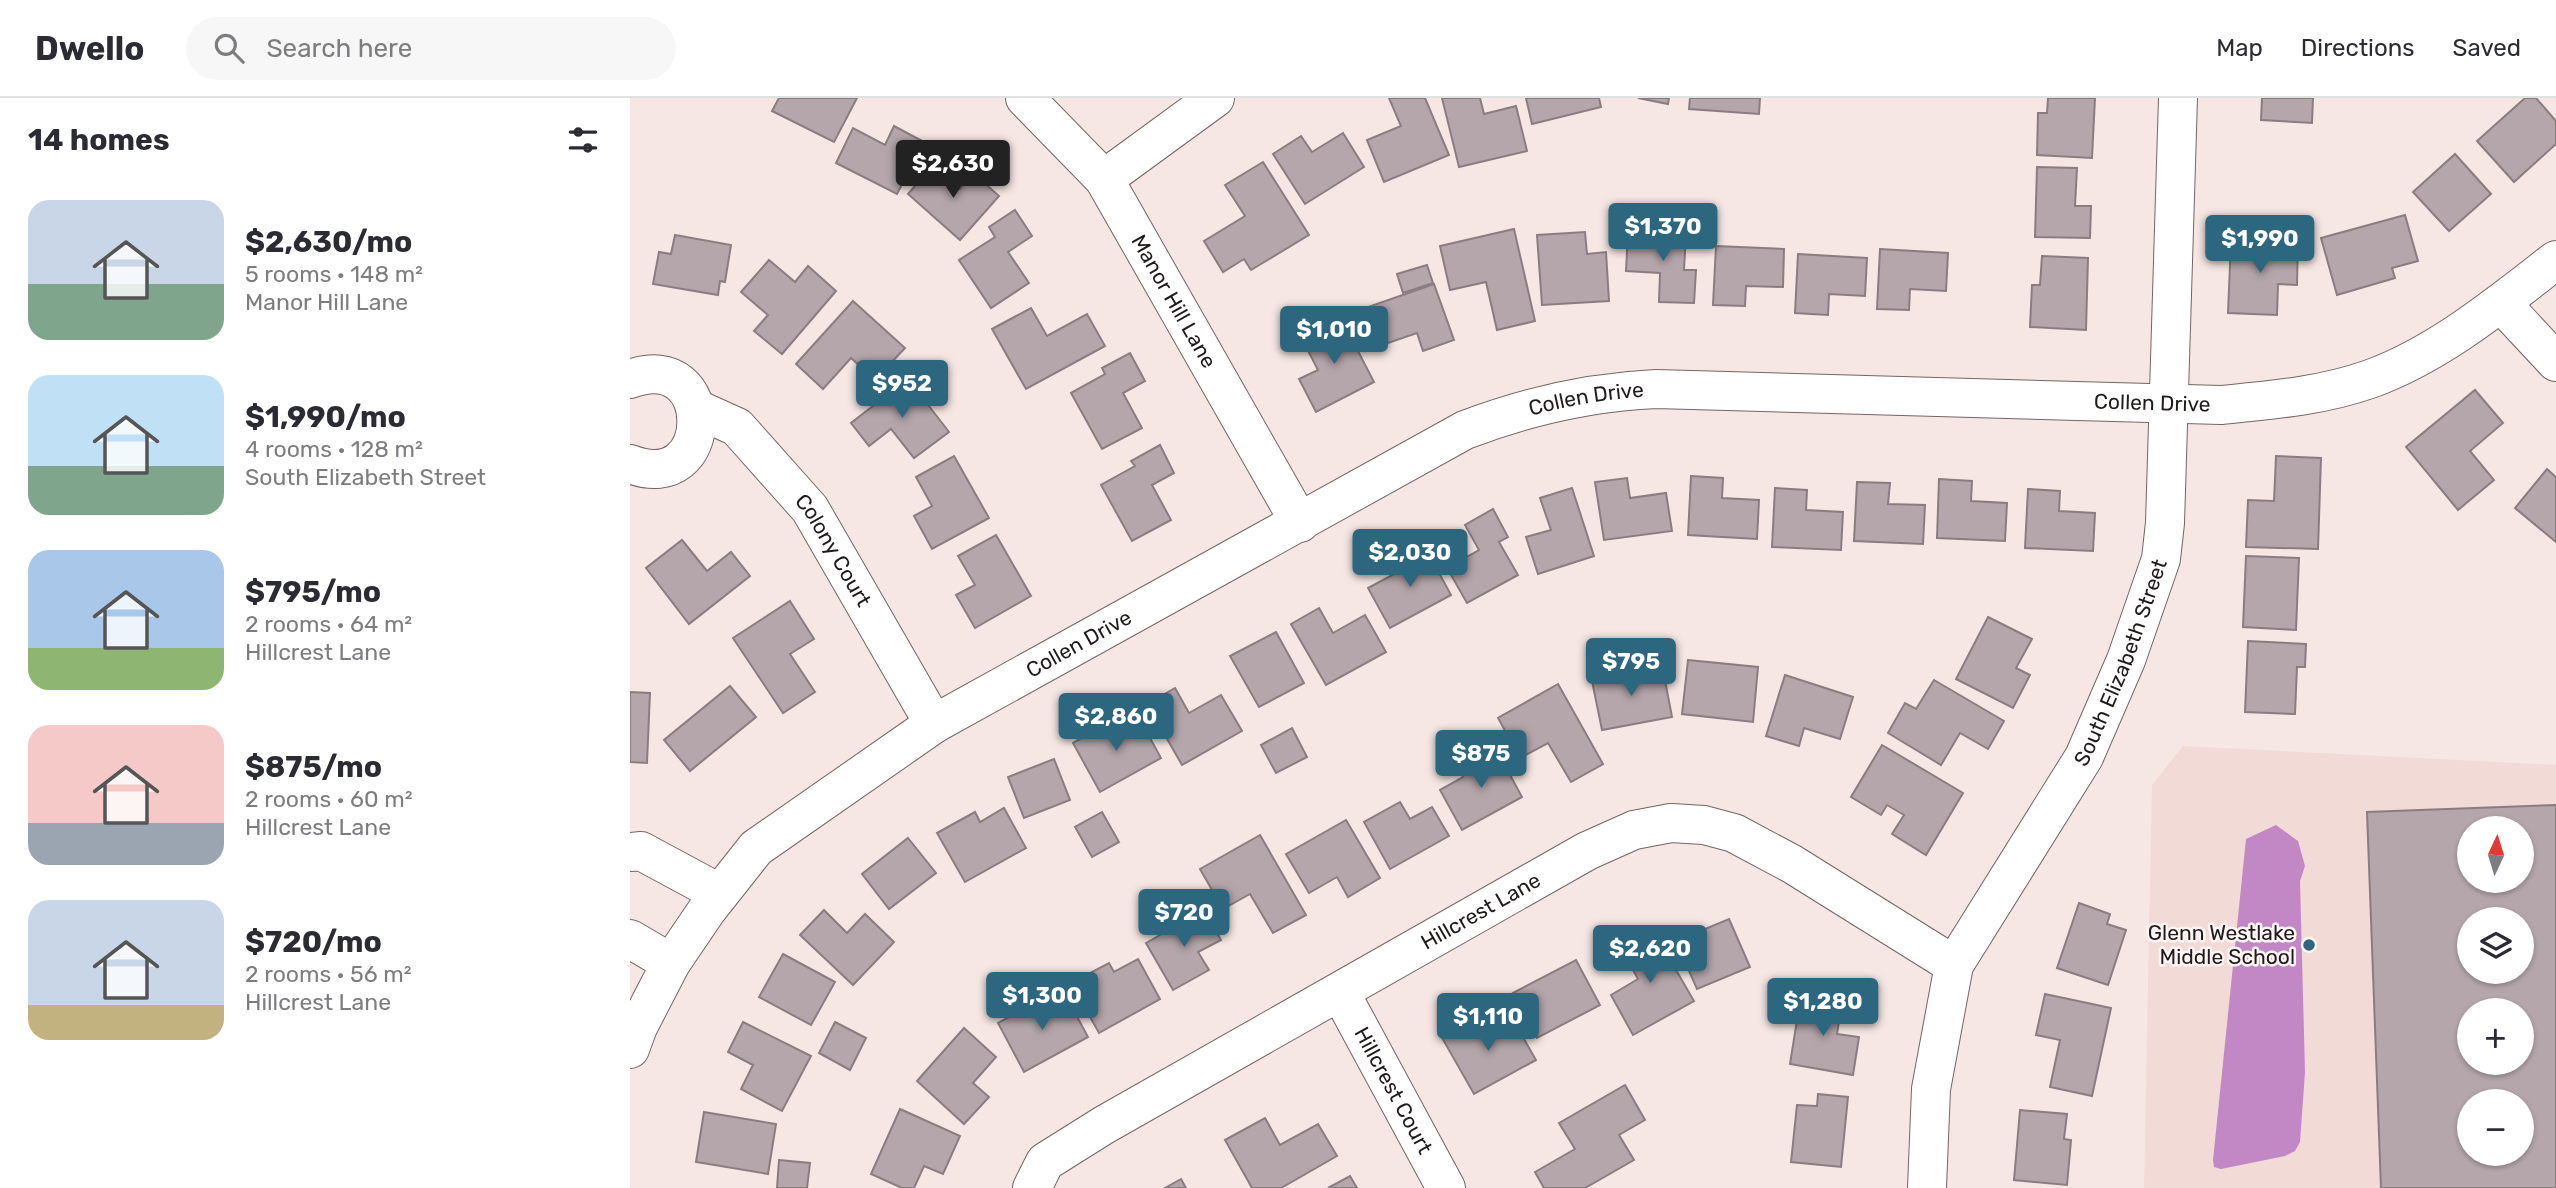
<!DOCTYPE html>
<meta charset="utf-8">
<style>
:root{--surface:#fff;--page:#f7f7f7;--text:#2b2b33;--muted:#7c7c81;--line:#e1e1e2;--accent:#2c677f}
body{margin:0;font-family:Rubik,sans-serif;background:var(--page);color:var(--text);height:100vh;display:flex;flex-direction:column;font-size:26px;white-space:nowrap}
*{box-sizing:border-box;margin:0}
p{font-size:23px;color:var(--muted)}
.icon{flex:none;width:38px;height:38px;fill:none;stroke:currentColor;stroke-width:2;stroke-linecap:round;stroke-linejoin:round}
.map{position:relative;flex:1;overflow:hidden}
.sheet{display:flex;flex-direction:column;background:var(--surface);width:630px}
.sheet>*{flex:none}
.needle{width:46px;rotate:4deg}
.tools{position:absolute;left:1827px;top:718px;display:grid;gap:14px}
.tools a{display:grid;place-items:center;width:77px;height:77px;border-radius:50%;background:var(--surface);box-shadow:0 2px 5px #0004;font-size:35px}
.price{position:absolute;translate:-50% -60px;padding:0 16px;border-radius:7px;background:var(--accent);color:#fff;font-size:23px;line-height:46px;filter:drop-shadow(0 2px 4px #0008)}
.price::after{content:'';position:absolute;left:50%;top:42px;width:21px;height:16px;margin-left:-10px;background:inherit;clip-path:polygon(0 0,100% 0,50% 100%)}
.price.active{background:#222;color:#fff}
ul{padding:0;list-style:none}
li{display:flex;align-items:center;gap:21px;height:175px;padding:0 28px}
li span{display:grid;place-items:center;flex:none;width:196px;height:140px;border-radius:21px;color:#555}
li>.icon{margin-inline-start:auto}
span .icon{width:84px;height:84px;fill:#fffc;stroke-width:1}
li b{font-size:30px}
h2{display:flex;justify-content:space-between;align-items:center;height:84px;padding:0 28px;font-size:30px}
header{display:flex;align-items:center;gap:42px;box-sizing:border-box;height:98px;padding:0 35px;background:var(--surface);border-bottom:2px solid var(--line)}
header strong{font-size:33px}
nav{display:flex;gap:38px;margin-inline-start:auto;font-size:24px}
.search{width:490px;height:63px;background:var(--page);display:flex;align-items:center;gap:18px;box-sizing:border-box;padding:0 24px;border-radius:38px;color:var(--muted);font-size:26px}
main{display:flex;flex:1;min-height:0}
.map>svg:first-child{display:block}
</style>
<header>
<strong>Dwello</strong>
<div class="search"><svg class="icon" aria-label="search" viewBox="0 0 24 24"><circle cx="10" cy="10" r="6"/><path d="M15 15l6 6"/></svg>Search here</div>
<nav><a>Map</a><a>Directions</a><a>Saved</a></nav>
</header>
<main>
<section class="sheet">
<h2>14 homes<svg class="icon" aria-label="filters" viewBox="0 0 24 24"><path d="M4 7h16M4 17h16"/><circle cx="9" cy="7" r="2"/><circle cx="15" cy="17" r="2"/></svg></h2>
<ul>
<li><span style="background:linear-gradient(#c9d6e8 60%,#7fa58c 0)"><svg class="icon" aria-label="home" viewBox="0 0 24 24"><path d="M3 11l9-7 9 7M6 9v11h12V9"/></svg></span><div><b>$2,630/mo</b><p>5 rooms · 148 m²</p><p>Manor Hill Lane</p></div></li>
<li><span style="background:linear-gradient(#bfe0f5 65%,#7fa58c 0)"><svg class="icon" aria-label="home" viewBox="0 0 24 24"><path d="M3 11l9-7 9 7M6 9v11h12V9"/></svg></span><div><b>$1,990/mo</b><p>4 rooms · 128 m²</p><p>South Elizabeth Street</p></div></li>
<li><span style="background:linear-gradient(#a9c7e8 70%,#8fb573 0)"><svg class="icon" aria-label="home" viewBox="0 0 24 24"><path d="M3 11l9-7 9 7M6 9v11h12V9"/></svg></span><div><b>$795/mo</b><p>2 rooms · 64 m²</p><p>Hillcrest Lane</p></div></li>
<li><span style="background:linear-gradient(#f6c9c9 70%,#9aa5b1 0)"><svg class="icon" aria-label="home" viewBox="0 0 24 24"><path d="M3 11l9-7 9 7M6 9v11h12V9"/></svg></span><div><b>$875/mo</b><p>2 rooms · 60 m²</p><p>Hillcrest Lane</p></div></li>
<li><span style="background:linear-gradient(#c9d6e8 75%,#c2b280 0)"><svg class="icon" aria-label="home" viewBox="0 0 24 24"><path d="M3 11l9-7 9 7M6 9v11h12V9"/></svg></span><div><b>$720/mo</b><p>2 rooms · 56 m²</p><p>Hillcrest Lane</p></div></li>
</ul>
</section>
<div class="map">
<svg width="1926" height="1090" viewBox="0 0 1926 1090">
<rect width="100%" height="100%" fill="#f6e7e4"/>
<!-- built -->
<path fill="#f2dad6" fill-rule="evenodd" d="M1553 648 1926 667V1090H1514L1522 687ZM1839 730H1892V782H1839ZM1839 821H1892V873H1839ZM1839 912H1892V964H1839ZM1839 1003H1892V1055H1839Z"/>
<!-- water -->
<path fill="#c188c5" d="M1646 727 1668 743 1675 768 1670 783 1675 974 1670 1044 1665 1053 1655 1058 1591 1071 1584 1069 1583 1062 1616 741Z"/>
<!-- building -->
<g fill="#b4a6ab" stroke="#8a7d81" stroke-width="2" fill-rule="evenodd">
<path d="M149 0H227L204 44 142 13Z"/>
<path d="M759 0H795L819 57 754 84 737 42 771 28Z"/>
<path d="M812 0H850L854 16 886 8 897 53 829 69Z"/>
<path d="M896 0H969L971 9 902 26Z"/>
<path d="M1008 0H1039L1038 6Z"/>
<path d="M1060 0H1130L1129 16 1059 11Z"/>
<path d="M1418 0H1465L1462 60 1407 57 1408 15H1417Z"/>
<path d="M1632 0H1683L1682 25 1631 22Z"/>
<path d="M1895 0H1906L1926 23V46L1884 84 1847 43Z"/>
<path d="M264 28 294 44 267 96 206 65 223 30 255 47Z"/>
<path d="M713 35 734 69 675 106 643 56 671 38 682 54Z"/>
<path d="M1825 56 1861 96 1819 133 1783 94Z"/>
<path d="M633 64 679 137 621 172 614 161 593 174 574 143 615 118 595 87Z"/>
<path d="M303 67 330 91 343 75 369 98 330 142 278 96Z"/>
<path d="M1407 69 1447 70 1445 108H1461L1460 140 1405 139Z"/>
<path d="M385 112 402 138 378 154 399 185 361 210 329 162 365 139 359 129Z"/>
<path d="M1775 117 1788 163 1762 170 1765 180 1707 197 1691 140Z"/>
<path d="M884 131 905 223 867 232 856 184 820 192 810 148Z"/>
<path d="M998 133 1056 136 1054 172H1066L1064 205 1029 204 1030 175 996 173Z"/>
<path d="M955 134 957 156 976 154 979 203 912 207 907 137Z"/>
<path d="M45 137 101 147 95 184 90 183 88 197 23 186 29 154 41 156Z"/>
<path d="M1601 143 1668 145 1667 187 1648 186 1647 217 1598 215Z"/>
<path d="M1086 148 1154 151 1153 189 1116 188 1115 208 1083 207Z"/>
<path d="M1250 151 1318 155 1316 193 1280 191 1279 212 1247 211Z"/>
<path d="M1168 156 1237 160 1235 198 1199 196 1198 217 1165 215Z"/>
<path d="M1412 158 1458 160 1456 232 1400 229 1402 187H1410Z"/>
<path d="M139 162 165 184 178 168 206 193 152 256 124 233 138 217 111 194Z"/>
<path d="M797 167 803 185 773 195 767 176Z"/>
<path d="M804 186 824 242 793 253 787 235 752 247 738 209Z"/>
<path d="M223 203 275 250 245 282 221 260 193 291 166 266Z"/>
<path d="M401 210 417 238 457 216 475 248 396 291 362 231Z"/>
<path d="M711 220 744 284 686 314 669 281 688 272 672 241Z"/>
<path d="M500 255 515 283 493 295 512 330 472 351 441 295 475 276 472 270Z"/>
<path d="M278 281 319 334 284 360 261 331 239 348 221 325Z"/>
<path d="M1845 292 1873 325 1840 353 1864 382 1828 412 1776 349Z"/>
<path d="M530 347 544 375 522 387 541 422 502 443 471 387 505 368 501 363Z"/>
<path d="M324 358 359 420 302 451 284 418 302 408 286 379Z"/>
<path d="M1646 358 1691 360 1688 451 1616 449 1618 402 1644 403Z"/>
<path d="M1917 371 1926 379V444L1885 410Z"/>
<path d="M1061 378 1093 380 1092 400 1129 402 1127 441 1058 437Z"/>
<path d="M997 380 1000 400 1036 395 1042 433 974 442 965 384Z"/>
<path d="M1309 381 1342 383 1341 403 1377 405 1375 443 1307 440Z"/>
<path d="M1227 384 1260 385 1258 406 1295 407 1293 446 1224 443Z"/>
<path d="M942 390 964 458 908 476 896 439 921 432 910 400Z"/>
<path d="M1145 390 1177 392 1176 412 1213 414 1211 452 1142 449Z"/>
<path d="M1398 391 1430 393 1429 413 1465 415 1463 453 1395 450Z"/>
<path d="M863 411 878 439 869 444 888 477 837 505 817 470 849 452 835 427Z"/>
<path d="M366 437 401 498 345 530 326 497 345 487 328 458Z"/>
<path d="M52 442 77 473 101 454 120 478 59 526 16 470Z"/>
<path d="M796 451 821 497 760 530 738 490 770 473 766 467Z"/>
<path d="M1616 458 1669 460 1666 532 1613 529Z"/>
<path d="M160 503 184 541 160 556 185 594 153 615 103 540Z"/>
<path d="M689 510 703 535 735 517 756 554 696 587 661 526Z"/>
<path d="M1358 519 1402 541 1386 570 1400 577 1383 610 1326 581Z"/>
<path d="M646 534 674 585 629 609 600 558Z"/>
<path d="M1618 543 1676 546 1675 569H1667L1665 616 1615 614Z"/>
<path d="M1058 562 1128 569 1123 624 1052 616Z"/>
<path d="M1004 570 1006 577 1033 572 1042 619 972 632 961 578Z"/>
<path d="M1155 577 1223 599 1210 641 1174 630 1169 648 1136 638Z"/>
<path d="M1304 582 1374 623 1358 651 1330 635 1311 667 1258 635 1275 605 1286 611Z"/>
<path d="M928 586 973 666 941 684 918 645 890 660 868 620Z"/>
<path d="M100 588 126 619 60 673 34 642Z"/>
<path d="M545 590 559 615 591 597 612 633 552 667 517 606Z"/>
<path d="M0 594 20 595 17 665 0 664Z"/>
<path d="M509 620 531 660 470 694 443 645 480 624 485 633Z"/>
<path d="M662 630 677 659 646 675 631 647Z"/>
<path d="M1252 647 1333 695 1296 757 1262 736 1274 717 1257 707 1251 717 1221 699Z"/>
<path d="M866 651 892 699 832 732 810 692 833 679 829 671Z"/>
<path d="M424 661 440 702 394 720 378 679Z"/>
<path d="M770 704 780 721 802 709 819 738 760 771 734 724Z"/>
<path d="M1926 707V1090H1751L1737 714ZM1839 730H1892V782H1839ZM1839 821H1892V873H1839ZM1839 912H1892V964H1839ZM1839 1003H1892V1055H1839Z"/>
<path d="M374 710 396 750 335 784 307 735 345 714 350 724Z"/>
<path d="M472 714 489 744 462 759 445 729Z"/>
<path d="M716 722 750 780 718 799 707 779 679 795 656 756Z"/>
<path d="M630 737 676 817 643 835 620 796 593 811 570 771Z"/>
<path d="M278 740 306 775 259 811 232 776Z"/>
<path d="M1449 805 1480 816 1477 826 1496 832 1478 887 1427 870Z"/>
<path d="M194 812 217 835 235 816 264 844 223 887 170 837Z"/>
<path d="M574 812 591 842 568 854 579 872 543 892 516 845Z"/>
<path d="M1099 821 1120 869 1067 891 1046 843Z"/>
<path d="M1023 832 1064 903 1003 937 981 897 1008 881 991 850Z"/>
<path d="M153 856 205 884 181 927 129 899Z"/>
<path d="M508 861 530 901 469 935 441 885 479 865 484 874Z"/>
<path d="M946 862 970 907 907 940 883 895Z"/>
<path d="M1415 896 1481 910 1462 998 1420 989 1430 942 1406 937Z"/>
<path d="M1171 897 1212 904 1207 936 1229 939 1223 977 1160 966Z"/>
<path d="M436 898 458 939 394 974 368 925 407 904 411 911Z"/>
<path d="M844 921 854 938 883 922 906 962 844 996 811 938Z"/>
<path d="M113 924 181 958 152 1013 111 991 123 967 98 954Z"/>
<path d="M205 924 236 940 220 972 189 955Z"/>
<path d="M334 930 366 959 343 985 359 999 334 1026 287 983Z"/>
<path d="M995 987 1015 1022 989 1037 1004 1062 955 1090H914L905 1074 945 1051 929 1025Z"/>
<path d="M1188 996 1218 999 1211 1069 1161 1064 1167 1007 1187 1008Z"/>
<path d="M270 1011 330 1038 313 1076 294 1068 284 1090H272L241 1076Z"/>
<path d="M1390 1012 1437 1016 1434 1041 1441 1042 1437 1087 1384 1082Z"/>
<path d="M74 1014 146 1026 138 1076 66 1064Z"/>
<path d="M635 1020 650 1047 688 1026 707 1058 651 1090H622L595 1042Z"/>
<path d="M149 1062 180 1065 177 1090H147Z"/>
<path d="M720 1078 727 1090H698Z"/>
<path d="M551 1081 556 1090H535Z"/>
</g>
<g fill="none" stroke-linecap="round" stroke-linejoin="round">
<defs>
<g id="minor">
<path id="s1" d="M395 0 474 81 670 425"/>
<path d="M474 81 585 0"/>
<path d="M1871 205 1926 264"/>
<path d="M0 281C89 248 88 400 0 366"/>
<path id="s2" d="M67 311 107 329 180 411 304 626"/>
<path d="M0 754 11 753 89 795"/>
<path d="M0 841 41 865"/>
<path id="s3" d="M710 894 816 1090"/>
<path id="s4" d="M0 951 8 929 41 865 77 812 126 750 304 626 835 332C898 308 959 294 1026 291L1591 307C1642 302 1692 298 1740 281 1809 256 1869 206 1926 162"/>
<path id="s5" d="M402 1090 415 1064 474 1027 957 753 1004 732 1041 725 1074 727 1104 735 1162 766 1324 867"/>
<path id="s6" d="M1297 1090 1301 991 1324 867 1454 659 1496 562 1531 461 1535 425 1548 0"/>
</g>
</defs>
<!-- minor casing -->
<use href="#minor" stroke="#736664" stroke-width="40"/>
<!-- minor -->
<use href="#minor" stroke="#fff" stroke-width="38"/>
</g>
<!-- markers -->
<circle fill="#2c677f" stroke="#fff5f4" stroke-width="2.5" cx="1679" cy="847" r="7"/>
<g text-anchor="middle" stroke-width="5" stroke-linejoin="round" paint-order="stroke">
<!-- street labels -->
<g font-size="21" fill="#201b1a" stroke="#fff5f4">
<text dy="7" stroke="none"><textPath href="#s1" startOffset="254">Manor Hill Lane</textPath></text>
<text dy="7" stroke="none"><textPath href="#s4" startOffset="1188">Collen Drive</textPath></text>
<text dy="7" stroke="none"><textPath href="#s4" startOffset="1755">Collen Drive</textPath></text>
<text dy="7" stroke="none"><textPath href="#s2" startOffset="201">Colony Court</textPath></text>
<text dy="7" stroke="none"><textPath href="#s4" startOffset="621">Collen Drive</textPath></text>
<text dy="7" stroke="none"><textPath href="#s6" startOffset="572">South Elizabeth Street</textPath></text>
<text dy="7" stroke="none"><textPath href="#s5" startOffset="532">Hillcrest Lane</textPath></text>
<text dy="7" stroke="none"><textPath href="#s3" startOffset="112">Hillcrest Court</textPath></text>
</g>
<!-- poi labels -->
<g font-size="21" fill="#201b1a" stroke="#fff5f4" text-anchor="end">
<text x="1665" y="842">Glenn Westlake<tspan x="1665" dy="24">Middle School</tspan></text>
</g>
</g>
</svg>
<div class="tools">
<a><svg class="needle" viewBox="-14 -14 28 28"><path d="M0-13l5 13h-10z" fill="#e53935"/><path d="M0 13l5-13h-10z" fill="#7c7c81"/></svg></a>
<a><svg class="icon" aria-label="layers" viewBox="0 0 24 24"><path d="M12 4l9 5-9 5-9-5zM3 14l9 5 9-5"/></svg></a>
<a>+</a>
<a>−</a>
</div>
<b class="price active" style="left:323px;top:102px">$2,630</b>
<b class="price" style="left:1033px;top:165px">$1,370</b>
<b class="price" style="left:1630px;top:177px">$1,990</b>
<b class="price" style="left:704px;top:268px">$1,010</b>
<b class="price" style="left:272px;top:322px">$952</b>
<b class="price" style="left:780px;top:491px">$2,030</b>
<b class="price" style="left:1001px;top:600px">$795</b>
<b class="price" style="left:486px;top:655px">$2,860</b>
<b class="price" style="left:851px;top:692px">$875</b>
<b class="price" style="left:554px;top:851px">$720</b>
<b class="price" style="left:1020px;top:887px">$2,620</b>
<b class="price" style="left:412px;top:934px">$1,300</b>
<b class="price" style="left:1193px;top:940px">$1,280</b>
<b class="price" style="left:858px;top:955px">$1,110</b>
</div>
</main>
